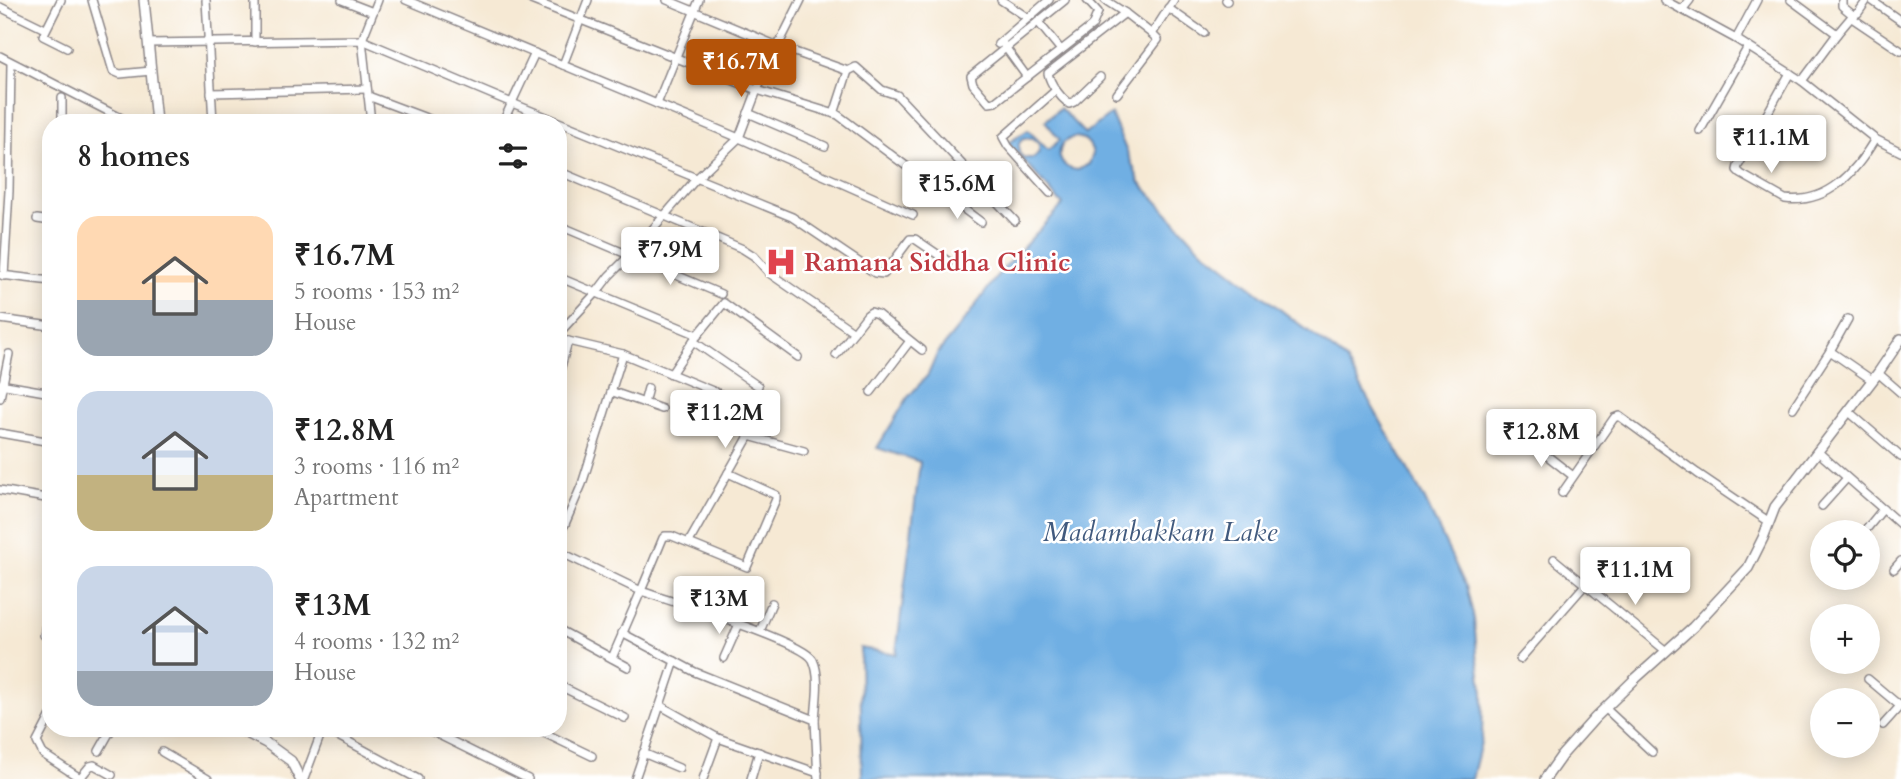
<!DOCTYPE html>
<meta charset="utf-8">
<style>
:root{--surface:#fff;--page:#f2f2f2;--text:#222;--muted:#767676;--accent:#b45309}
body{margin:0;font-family:Cardo,serif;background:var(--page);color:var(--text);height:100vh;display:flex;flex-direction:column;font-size:26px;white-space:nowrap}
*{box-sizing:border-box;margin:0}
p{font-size:23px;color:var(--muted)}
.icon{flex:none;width:38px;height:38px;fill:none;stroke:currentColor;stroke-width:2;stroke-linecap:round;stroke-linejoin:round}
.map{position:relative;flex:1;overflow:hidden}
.sheet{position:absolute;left:42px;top:114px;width:525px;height:623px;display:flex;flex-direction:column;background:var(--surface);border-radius:28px;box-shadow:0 4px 18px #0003}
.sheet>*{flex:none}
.tools{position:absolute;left:1810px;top:520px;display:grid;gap:14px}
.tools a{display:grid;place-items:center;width:70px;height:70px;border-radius:50%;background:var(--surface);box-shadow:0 4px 18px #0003;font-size:35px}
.price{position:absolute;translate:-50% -60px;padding:0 16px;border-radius:7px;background:#fff;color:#222;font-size:23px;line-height:46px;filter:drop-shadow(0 2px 4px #0008)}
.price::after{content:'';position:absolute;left:50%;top:42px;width:21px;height:16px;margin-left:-10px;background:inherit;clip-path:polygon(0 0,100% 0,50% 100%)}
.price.selected{background:var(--accent);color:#fff}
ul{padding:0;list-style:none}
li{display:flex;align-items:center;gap:21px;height:175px;padding:0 35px}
li span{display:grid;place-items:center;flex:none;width:196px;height:140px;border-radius:21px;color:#555}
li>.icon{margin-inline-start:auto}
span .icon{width:84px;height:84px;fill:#fffc;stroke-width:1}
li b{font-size:30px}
h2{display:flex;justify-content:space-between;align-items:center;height:84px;padding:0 35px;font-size:30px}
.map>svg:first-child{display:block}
</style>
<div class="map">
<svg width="1901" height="779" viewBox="0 0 1901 779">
<rect width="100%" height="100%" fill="#fff"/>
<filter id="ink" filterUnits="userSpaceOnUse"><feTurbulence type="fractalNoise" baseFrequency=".0143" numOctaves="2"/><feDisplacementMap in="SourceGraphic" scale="14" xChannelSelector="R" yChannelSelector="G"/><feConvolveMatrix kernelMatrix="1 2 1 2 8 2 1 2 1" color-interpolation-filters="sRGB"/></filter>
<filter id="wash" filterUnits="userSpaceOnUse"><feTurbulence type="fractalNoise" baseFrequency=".00686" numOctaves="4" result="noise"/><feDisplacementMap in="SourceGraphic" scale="28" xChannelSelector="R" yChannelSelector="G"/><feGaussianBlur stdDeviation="1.57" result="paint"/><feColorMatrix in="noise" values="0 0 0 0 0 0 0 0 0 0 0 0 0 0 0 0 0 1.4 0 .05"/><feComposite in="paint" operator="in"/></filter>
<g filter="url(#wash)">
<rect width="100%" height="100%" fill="#f6e9d4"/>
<!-- water -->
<path fill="#70afe3" stroke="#49688f" stroke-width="2" fill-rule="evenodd" d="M1060 108 1085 134 1111 114 1140 183 1199 247 1346 360 1423 496 1467 589 1474 619 1477 654 1483 693 1482 738 1472 779H862L860 648 896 654 920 462 877 448 908 397 928 375 937 354 967 317 1001 271 1063 205 1008 143 1028 130 1048 150 1060 140 1045 121ZM1073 137C1084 137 1091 143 1093 154L1089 164 1078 170C1062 169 1055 157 1063 143ZM1024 138H1032L1039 144V152L1034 158H1024L1019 153V143Z"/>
</g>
<g filter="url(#ink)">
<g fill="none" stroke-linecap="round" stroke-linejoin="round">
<defs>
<g id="minor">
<path d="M61 0 43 36 67 48"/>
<path d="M92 0 113 71 120 74 151 71"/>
<path d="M206 0 213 122"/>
<path d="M342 0 373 12"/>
<path d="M406 0 739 138 913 215"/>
<path d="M531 0 757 90 838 115 981 222"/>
<path d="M667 0 778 46 801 0"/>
<path d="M1001 0 1028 18"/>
<path d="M1065 0 971 76 973 84 989 103 995 102 1092 26 1098 12 1087 0"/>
<path d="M1226 0 1227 1"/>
<path d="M1664 0 1736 39 1802 81 1875 139 1901 152"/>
<path d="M1791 0 1837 34 1853 15 1842 6V0"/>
<path d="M1871 0 1901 21"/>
<path d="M0 7 45 29"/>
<path d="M1168 8 1204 33"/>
<path d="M1682 10 1690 0"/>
<path d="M1125 13 1152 34 1174 0"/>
<path d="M1853 15 1858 13 1867 0"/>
<path d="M1852 18 1901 51"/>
<path d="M1038 22 1061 50"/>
<path d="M1736 39 1757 0"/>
<path d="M255 42V0"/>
<path d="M148 43 362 40 512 103 792 217 875 273 884 274 910 239H915L949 262"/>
<path d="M998 44 1049 0"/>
<path d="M1003 44 1027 77"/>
<path d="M0 56 129 122"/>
<path d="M563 65 588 0"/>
<path d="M1790 73 1738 166 1737 170 1741 174 1785 199C1828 204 1855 173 1875 139"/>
<path d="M1100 77 1074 102 1069 104C1060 97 1050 84 1048 73L1125 13 1105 0"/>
<path d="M1802 81 1837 34"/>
<path d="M211 93 367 89"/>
<path d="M1117 94 1158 40 1152 34"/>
<path d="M368 96 437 122"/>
<path d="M657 104 699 0"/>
<path d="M748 113 825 146"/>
<path d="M834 114 848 71"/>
<path d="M62 122V98"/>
<path d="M371 122 362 40 378 0"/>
<path d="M503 122 535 53"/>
<path d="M1700 131 1748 47"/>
<path d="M558 171 743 249 754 256 769 273 854 332"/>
<path d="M1050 193 1008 146 1003 137 1056 90"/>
<path d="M37 219 51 221"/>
<path d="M558 225 721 294"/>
<path d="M1 275 51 281"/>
<path d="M4 276 9 191 11 63"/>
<path d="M558 277 698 335"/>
<path d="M0 319 51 326"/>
<path d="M558 341 561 331 596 293 609 276 630 255 697 178 739 138 757 90 778 46 848 71 856 67 882 90 897 95 1015 221"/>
<path d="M558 341H568L623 354 742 403H749L761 411"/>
<path d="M693 341 758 386"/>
<path d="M1830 351 1848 319"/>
<path d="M836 355 867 315 871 312 877 314 922 350"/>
<path d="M1878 373 1901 393"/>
<path d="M671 374 693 341 724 303 798 357"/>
<path d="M558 378 568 341"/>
<path d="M0 384 51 393"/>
<path d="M613 392 662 409"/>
<path d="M871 392 910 341"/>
<path d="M0 398 9 354"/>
<path d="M644 403 648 388"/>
<path d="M1793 408 1830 351 1872 380"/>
<path d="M1848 411 1901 457"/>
<path d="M0 433 51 442"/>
<path d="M1527 440 1573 476"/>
<path d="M1817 451 1901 525"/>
<path d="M728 473 776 495V499L747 567 672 536H665L663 538 641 591C669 601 803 641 813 660 821 677 816 702 815 720"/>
<path d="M0 490 51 499"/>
<path d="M1562 493 1614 418 1619 416 1697 473 1768 521"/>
<path d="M1822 506 1847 478"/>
<path d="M558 522 565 524 558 536"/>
<path d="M565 524 582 484 623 354"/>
<path d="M1864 532 1883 509"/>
<path d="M689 542 749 436 804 451"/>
<path d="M558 551 641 591 612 658"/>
<path d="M1554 559 1666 651"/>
<path d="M1894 569 1901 561"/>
<path d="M558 629 628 667"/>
<path d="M760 631 772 603"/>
<path d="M622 633 695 672 815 720 818 779"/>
<path d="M44 635 51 600"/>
<path d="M724 658 739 624"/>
<path d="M1520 659 1585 585"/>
<path d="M1868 679 1900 706"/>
<path d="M558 685 625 718"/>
<path d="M661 706 718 738 818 773"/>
<path d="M1605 708 1652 752"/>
<path d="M51 715 37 742 43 754 80 778 90 766 94 765 112 775"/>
<path d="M1883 725 1901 705"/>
<path d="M323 728 418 779"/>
<path d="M425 728 528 779"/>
<path d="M534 728 592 756"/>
<path d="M99 751 112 728"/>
<path d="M162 752 208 779"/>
<path d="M643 753 679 768"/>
<path d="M304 779 323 728"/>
<path d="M635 779 675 661"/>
<path d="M703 779 718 738"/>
<path d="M751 779 759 752"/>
</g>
<g id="tertiary">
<path d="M144 0 156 122"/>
<path d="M237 728 266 743 291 761 300 779"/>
<path d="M1545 779 1562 755 1595 718 1635 679 1693 627 1748 568 1763 538 1775 507 1878 373 1901 339"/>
</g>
</defs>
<!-- minor casing -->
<use href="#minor" stroke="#8c8688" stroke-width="10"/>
<!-- tertiary casing -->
<use href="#tertiary" stroke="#8c8688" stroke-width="12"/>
<!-- minor -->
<use href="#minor" stroke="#fff" stroke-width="7"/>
<!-- tertiary -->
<use href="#tertiary" stroke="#fff" stroke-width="9"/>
</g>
</g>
<!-- icons -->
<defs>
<symbol id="hospital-bare" viewBox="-9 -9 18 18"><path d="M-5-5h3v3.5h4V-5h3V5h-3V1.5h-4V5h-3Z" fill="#e0444e" stroke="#fff" stroke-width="2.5" paint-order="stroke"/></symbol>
</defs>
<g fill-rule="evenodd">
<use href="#hospital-bare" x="759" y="240" width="44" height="44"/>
</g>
<g text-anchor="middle" stroke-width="5" stroke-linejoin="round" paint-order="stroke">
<!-- health labels -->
<g font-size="26" font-weight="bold" fill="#be3a42" stroke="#fff" text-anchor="start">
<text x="804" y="271">Ramana Siddha Clinic</text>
</g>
<!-- water labels -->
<g font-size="28" font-style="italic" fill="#415a7e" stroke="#fff">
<text x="1160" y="541">Madambakkam Lake</text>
</g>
</g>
</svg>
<div class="tools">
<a><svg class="icon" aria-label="locate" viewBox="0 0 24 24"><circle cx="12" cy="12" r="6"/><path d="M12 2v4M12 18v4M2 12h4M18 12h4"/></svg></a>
<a>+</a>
<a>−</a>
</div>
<b class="price selected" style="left:741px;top:99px">₹16.7M</b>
<b class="price" style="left:1771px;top:175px">₹11.1M</b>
<b class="price" style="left:957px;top:221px">₹15.6M</b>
<b class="price" style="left:670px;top:287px">₹7.9M</b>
<b class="price" style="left:725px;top:450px">₹11.2M</b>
<b class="price" style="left:1541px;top:469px">₹12.8M</b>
<b class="price" style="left:1635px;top:607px">₹11.1M</b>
<b class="price" style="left:719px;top:636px">₹13M</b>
<section class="sheet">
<h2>8 homes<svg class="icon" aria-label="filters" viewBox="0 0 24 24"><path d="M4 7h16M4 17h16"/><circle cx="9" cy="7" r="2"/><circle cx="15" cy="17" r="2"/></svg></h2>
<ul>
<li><span style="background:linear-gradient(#ffd9b3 60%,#9aa5b1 0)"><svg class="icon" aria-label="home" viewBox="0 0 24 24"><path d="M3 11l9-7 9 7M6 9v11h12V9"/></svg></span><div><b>₹16.7M</b><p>5 rooms · 153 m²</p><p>House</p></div></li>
<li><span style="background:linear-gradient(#c9d6e8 60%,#c2b280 0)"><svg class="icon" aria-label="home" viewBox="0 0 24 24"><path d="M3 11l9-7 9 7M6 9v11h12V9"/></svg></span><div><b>₹12.8M</b><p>3 rooms · 116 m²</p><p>Apartment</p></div></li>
<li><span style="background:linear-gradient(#c9d6e8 75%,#9aa5b1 0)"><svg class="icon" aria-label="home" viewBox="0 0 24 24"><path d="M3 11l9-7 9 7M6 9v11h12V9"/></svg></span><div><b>₹13M</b><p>4 rooms · 132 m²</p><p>House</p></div></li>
</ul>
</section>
</div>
